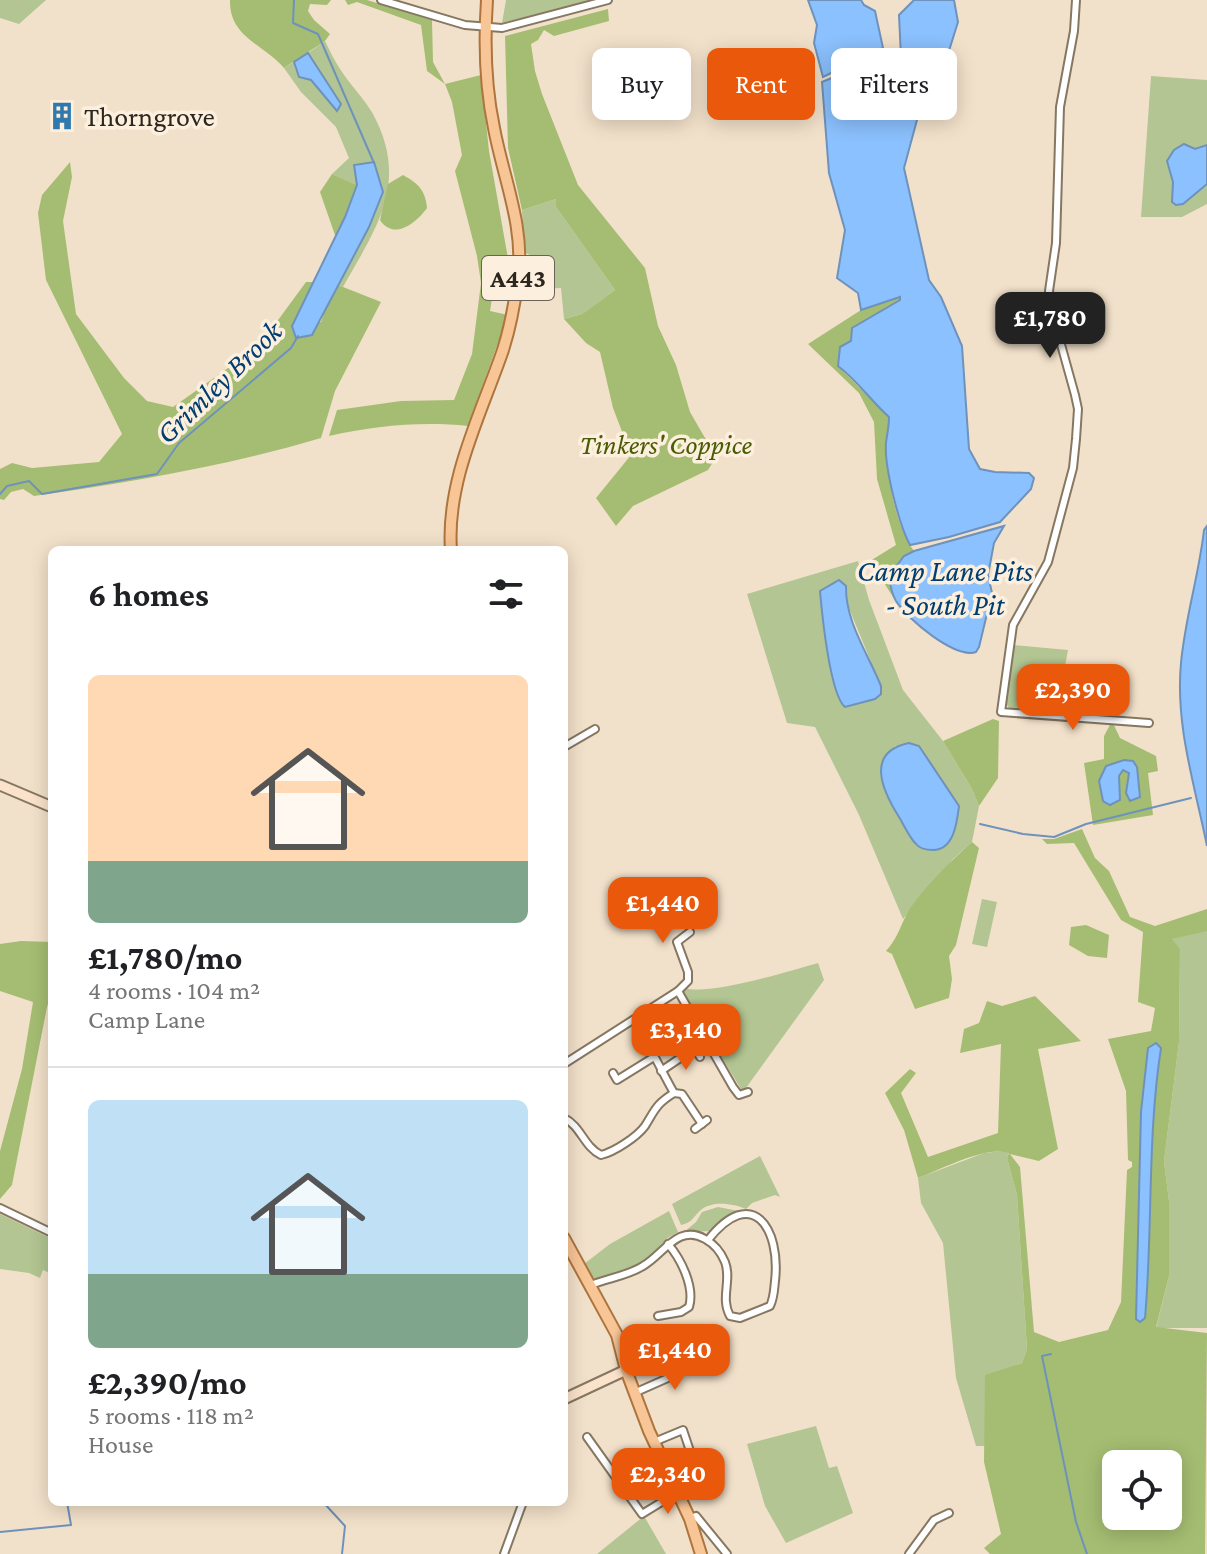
<!DOCTYPE html>
<meta charset="utf-8">
<style>
:root{--surface:#fff;--page:#f6f6f6;--text:#202124;--muted:#757577;--line:#e0e0e0;--accent:#ea580c}
body{margin:0;font-family:"Crimson Pro",serif;background:var(--page);color:var(--text);height:100vh;display:flex;flex-direction:column;font-size:30px;white-space:nowrap}
*{box-sizing:border-box;margin:0}
p{font-size:26px;color:var(--muted)}
.icon{flex:none;width:44px;height:44px;fill:none;stroke:currentColor;stroke-width:2;stroke-linecap:round;stroke-linejoin:round}
.map{position:relative;flex:1;overflow:hidden}
.side{position:absolute;left:48px;top:546px;width:520px;height:960px;display:flex;flex-direction:column;background:var(--surface);border-radius:12px;box-shadow:0 4px 20px #0003}
.side>*{flex:none}
.hud{position:absolute;left:592px;top:48px;width:494px;height:72px;display:flex;gap:16px}
.controls{position:absolute;left:1102px;top:1450px;display:grid;gap:16px}
.controls a{display:grid;place-items:center;width:80px;height:80px;border-radius:12px;background:var(--surface);box-shadow:0 4px 20px #0003;font-size:40px}
.price{position:absolute;translate:-50% -68px;padding:0 18px;border-radius:16px;background:var(--accent);color:#fff;font-size:26px;line-height:52px;filter:drop-shadow(0 2px 4px #0008)}
.price::after{content:'';position:absolute;left:50%;top:48px;width:24px;height:18px;margin-left:-12px;background:inherit;clip-path:polygon(0 0,100% 0,50% 100%)}
.price.on{background:#222;color:#fff}
ul{padding:0;list-style:none}
li{display:grid;align-content:center;gap:16px;height:424px;padding:0 40px}
li+li{border-top:2px solid var(--line)}
li span{display:grid;place-items:center;height:248px;border-radius:12px;color:#555}
li>.icon{margin-inline-start:auto}
span .icon{width:144px;height:144px;fill:#fffc;stroke-width:1}
li b{font-size:34px}
h2{display:flex;justify-content:space-between;align-items:center;height:96px;padding:0 40px;font-size:34px}
.pill{padding:0 28px;border-radius:12px;background:var(--surface);box-shadow:0 4px 20px #0003;font-size:28px;line-height:72px}
.pill.on{background:var(--accent);color:#fff}
.map>svg:first-child{display:block}
</style>
<div class="map">
<svg width="1207" height="1554" viewBox="0 0 1207 1554">
<rect width="100%" height="100%" fill="#f2e1ca"/>
<!-- green -->
<g fill="#b3c592" fill-rule="evenodd">
<path d="M0 0H46L19 24 0 18Z"/>
<path d="M506 0H592L502 23Z"/>
<path d="M325 41C330 51 334 60 340 69 350 85 364 98 373 114 410 183 376 228 343 287L338 285 369 227 383 192 374 162 357 185 332 174 349 158 336 127 301 92 284 68 294 62 295 69 311 80 337 111 341 104 308 53Z"/>
<path d="M1151 76 1207 80V204L1182 217H1141Z"/>
<path d="M556 199V207L615 290 582 314 564 319 561 288 541 289 532 256 524 252 522 210Z"/>
<path d="M858 561 869 600 903 690 943 741 972 789 979 806 972 842 953 859 903 919 859 815 815 727 787 723 747 594ZM839 580 846 586V601L871 662 827 646 820 591ZM895 746H919L959 806 917 846Z"/>
<path d="M1013 645 1068 650 1056 714 1010 709 1006 704Z"/>
<path d="M982 899 997 902 987 947 972 944Z"/>
<path d="M1207 930V1328H1156L1169 1276V1201L1164 1161 1179 1042 1180 949 1171 939Z"/>
<path d="M818 963 824 980 743 1092 683 995 684 988C711 996 789 971 818 963Z"/>
<path d="M1003 1151 1009 1152 1007 1158 1017 1195 1027 1349 1022 1363 985 1376V1446H976L956 1378 943 1243 921 1203 918 1178 984 1153Z"/>
<path d="M760 1156 780 1197 775 1195 752 1203 746 1209C734 1204 713 1200 701 1210 693 1217 692 1223 681 1225L672 1204Z"/>
<path d="M718 1207 744 1212 722 1219 711 1231 684 1232 696 1222 702 1212Z"/>
<path d="M669 1211 678 1232 669 1237 644 1262 598 1279 591 1277 584 1264 610 1244Z"/>
<path d="M0 1214 52 1239V1274L43 1270 40 1278 29 1273 0 1269Z"/>
<path d="M816 1426 829 1468 837 1466 853 1513 786 1543 765 1506 747 1444Z"/>
<path d="M644 1516 666 1554H597Z"/>
</g>
<!-- forest -->
<g fill="#a5bd72" fill-rule="evenodd">
<path d="M230 0H331L327 5 310 4 308 11 314 20 330 34 325 41 284 68C263 44 229 37 230 0Z"/>
<path d="M345 0H367L432 20 433 62 445 84 481 75 489 151 512 281 495 280 490 311 508 315 468 426C421 421 374 426 329 436L337 410 401 401 454 400 472 354 481 283 477 256 455 171 462 155 452 102 445 84 427 71 421 25 357 2 348 5Z"/>
<path d="M608 9 609 21 554 36 544 30 538 40 531 44 535 71 542 94 578 185 645 268 658 326 676 365 690 412 716 457 708 470 633 506 616 526 596 498 631 455 613 408 600 352 586 343 564 319 582 314 615 290 556 207V199L522 210 508 148 505 36Z"/>
<path d="M70 162 72 177 63 221 76 314 124 378 147 401 173 407 259 346 306 282H315L292 326 321 322 328 302 338 285 381 302 335 391 321 438C227 466 130 482 34 496L23 489 11 492 4 500 0 499V469L12 463 32 468 99 462 122 434 46 280 38 213 42 195Z"/>
<path d="M332 174 357 185 336 238 320 192Z"/>
<path d="M403 175C419 184 425 190 427 208 416 223 394 241 380 220L388 184Z"/>
<path d="M900 297 901 300 852 328 851 341 838 366 889 417C889 428 885 438 886 449 889 481 895 525 914 551L904 556 890 584 895 600 870 561 896 545 877 479 874 422 859 393 808 344 861 310Z"/>
<path d="M993 719 999 721 998 778 979 806 972 789 943 741Z"/>
<path d="M1112 721 1120 738 1156 756 1158 771 1148 773 1153 815 1093 825 1084 763 1104 759V736Z"/>
<path d="M1082 829 1095 858 1109 871 1130 917 1155 926 1207 909V931L1172 939 1180 949 1179 1042 1164 1161 1169 1201V1276L1156 1327 1207 1333 1205 1554H990L984 1548 1001 1534 984 1462 985 1375 1022 1363 1027 1349 1017 1195 1007 1158 1009 1153C986 1145 940 1170 918 1178L904 1130 885 1093 910 1069 916 1073 901 1093 928 1157 998 1133 1001 1044 960 1053 964 1029 979 1023 987 1001 1002 1006 1035 996 1081 1041 1038 1049 1058 1149 1039 1161 1010 1154 1020 1167 1034 1332 1059 1342 1108 1330 1121 1302 1127 1170 1132 1167V1162L1128 1160 1126 1091 1108 1039 1151 1031 1155 1008 1138 1002 1143 932 1121 920 1074 843 1047 844 1042 839H1054ZM1148 1049H1161C1147 1138 1153 1228 1145 1318L1136 1319 1141 1112ZM1116 1464H1168V1516H1116Z"/>
<path d="M972 842 979 848 956 945 949 956 952 979 949 998 915 1009 892 954 886 951C899 937 901 922 911 907 928 883 950 862 972 842Z"/>
<path d="M1086 925 1109 935 1107 958 1088 956 1069 945 1071 927Z"/>
<path d="M21 941 52 942V992L47 1007 12 1185 0 1199V1151L22 1069 33 1002 0 991V944Z"/>
</g>
<!-- water -->
<g fill="#8bc1fe" stroke="#6e92bb" stroke-width="2">
<path d="M808 0H861L864 5 875 11 883 48 823 77 814 43 817 25Z"/>
<path d="M914 0H954L958 22 947 57 927 83 904 168 929 280 941 297 962 346 969 449 980 469 995 472 1029 473 1034 478 1031 489 1000 522 949 537 910 545C899 525 884 466 886 443 887 434 889 427 889 417 871 401 858 381 838 366L840 347 851 341 852 328 900 300V297L861 310 858 293 837 278 845 230 829 173 822 82 839 75 845 79 861 75 873 79 901 57 899 15Z"/>
<path d="M308 53 341 104 337 111 311 80 299 77 294 62Z"/>
<path d="M1184 144 1195 149 1207 145V184L1183 204 1176 205 1172 202 1173 182 1167 161 1174 150Z"/>
<path d="M374 162 383 192 369 227 312 335 296 338 292 326 345 217 357 185 354 165Z"/>
<path d="M1004 526 994 543 988 575 992 593 979 647 976 652C955 659 907 619 896 601 892 594 890 585 889 576L904 556 914 551Z"/>
<path d="M1207 526V846C1195 786 1175 725 1181 663 1185 618 1199 575 1204 530Z"/>
<path d="M839 580 846 586C845 621 868 654 881 686V694L875 699 845 707C830 695 822 614 820 591Z"/>
<path d="M909 743 919 746 959 806C957 822 954 850 933 850 927 850 920 849 916 844 909 837 904 825 899 817 882 790 865 752 909 743Z"/>
<path d="M1124 760 1133 761 1137 767 1140 797 1130 801 1126 793 1129 773 1123 770 1119 776 1120 800 1110 805 1103 801 1099 781 1106 766Z"/>
<path d="M1156 1043 1161 1048C1147 1138 1153 1228 1145 1318L1140 1322 1136 1319 1141 1112 1148 1048Z"/>
</g>
<g fill="none" stroke-linecap="round" stroke-linejoin="round">
<!-- stream -->
<g stroke="#6e92bb" stroke-width="2">
<path d="M294 0 293 23 318 34 374 163"/>
<path d="M0 494 7 486 29 481 42 494 157 474 179 443 291 348 298 336"/>
<path d="M980 824 1023 834 1054 837 1086 824 1191 798"/>
<path d="M1051 1354 1042 1356 1076 1522 1087 1554"/>
<path d="M323 1502 345 1526 342 1554"/>
<path d="M0 1532 71 1525 67 1502"/>
</g>
<defs>
<g id="street">
<path d="M381 0 465 25 502 28 608 0"/>
<path d="M1076 0 1074 31 1060 107 1056 243 1049 291 1052 312 1075 395 1078 409 1076 439 1073 468 1048 562 1013 625 1001 712 1149 723"/>
<path d="M564 747 595 729"/>
<path d="M678 991 733 1087 739 1095 748 1092"/>
<path d="M639 1031C653 1051 662 1072 674 1093"/>
<path d="M688 1037 700 1057"/>
<path d="M564 1064 678 991 688 981V972L677 942 690 932"/>
<path d="M661 1071 695 1048"/>
<path d="M613 1073 617 1080 654 1057"/>
<path d="M564 1118C581 1126 584 1147 601 1155 614 1152 637 1137 645 1126 655 1110 656 1104 674 1093L682 1094 702 1124"/>
<path d="M695 1129 707 1120"/>
<path d="M0 1208 52 1233"/>
<path d="M591 1285C608 1278 627 1276 643 1266 663 1255 678 1223 705 1239 714 1244 721 1252 725 1262 732 1280 720 1298 730 1316L740 1318 770 1306C774 1298 774 1290 775 1281 781 1228 752 1184 708 1240"/>
<path d="M658 1316 681 1312 689 1307C695 1287 681 1259 668 1244"/>
<path d="M634 1393 704 1362"/>
<path d="M587 1437 642 1514 678 1492"/>
<path d="M654 1442 683 1430 691 1454"/>
<path d="M690 1519 696 1516 727 1554"/>
<path d="M504 1554 523 1502"/>
<path d="M909 1554 934 1520 949 1513"/>
</g>
<g id="secondary">
<path d="M0 785 52 807"/>
<path d="M564 1399 626 1370"/>
</g>
<g id="primary">
<path d="M451 550C446 481 481 414 503 350 510 328 515 301 518 278 525 227 503 177 494 128 485 85 484 44 487 0"/>
<path d="M564 1238 617 1335 626 1370 649 1431 690 1519 701 1554"/>
</g>
</defs>
<!-- street casing -->
<use href="#street" stroke="#867762" stroke-width="10"/>
<!-- secondary casing -->
<use href="#secondary" stroke="#867762" stroke-width="13"/>
<!-- primary casing -->
<use href="#primary" stroke="#ad753e" stroke-width="14"/>
<!-- street -->
<use href="#street" stroke="#fff" stroke-width="6"/>
<!-- secondary -->
<use href="#secondary" stroke="#fbe2ca" stroke-width="9"/>
<!-- primary -->
<use href="#primary" stroke="#f8c596" stroke-width="10"/>
</g>
<!-- icons -->
<defs>
<symbol id="building-bare" viewBox="-9 -9 18 18"><path d="M-4-6H4V6H1V3H-1V6H-4ZM-2.5-4.3h1.7v1.8h-1.7ZM.8-4.3h1.7v1.8H.8ZM-2.5-1h1.7V.8h-1.7ZM.8-1h1.7V.8H.8Z" fill="#3179ad" stroke="#fdefdd" stroke-width="2.5" paint-order="stroke"/></symbol>
</defs>
<g fill-rule="evenodd">
<use href="#building-bare" x="42" y="96" width="40" height="40"/>
</g>
<g text-anchor="middle" stroke-width="7" stroke-linejoin="round" paint-order="stroke">
<!-- shield labels -->
<rect fill="#fdefdd" stroke="#6b6257" stroke-width="2" x="482" y="256" width="72" height="44" rx="6"/>
<g font-size="26" font-weight="bold" fill="#2c261e">
<text x="518" y="287">A443</text>
</g>
<!-- poi labels -->
<g font-size="28" fill="#2c261e" stroke="#fdefdd" text-anchor="start">
<text x="84" y="126">Thorngrove</text>
</g>
<!-- park labels -->
<g font-size="28" font-style="italic" fill="#485c04" stroke="#fdefdd">
<text x="666" y="454">Tinkers' Coppice</text>
</g>
<!-- water labels -->
<g font-size="30" font-style="italic" fill="#003e72" stroke="#fdefdd">
<text transform="translate(219 382) rotate(-44)" y="10">Grimley Brook</text>
<text x="945" y="581">Camp Lane Pits<tspan x="945" dy="34">- South Pit</tspan></text>
</g>
</g>
</svg>
<div class="controls">
<a><svg class="icon" aria-label="locate" viewBox="0 0 24 24"><circle cx="12" cy="12" r="6"/><path d="M12 2v4M12 18v4M2 12h4M18 12h4"/></svg></a>
</div>
<b class="price on" style="left:1050px;top:360px">£1,780</b>
<b class="price" style="left:1073px;top:732px">£2,390</b>
<b class="price" style="left:663px;top:945px">£1,440</b>
<b class="price" style="left:686px;top:1072px">£3,140</b>
<b class="price" style="left:675px;top:1392px">£1,440</b>
<b class="price" style="left:668px;top:1516px">£2,340</b>
<div class="hud">
<a class="pill">Buy</a>
<a class="pill on">Rent</a>
<a class="pill">Filters</a>
</div>
<section class="side">
<h2>6 homes<svg class="icon" aria-label="filters" viewBox="0 0 24 24"><path d="M4 7h16M4 17h16"/><circle cx="9" cy="7" r="2"/><circle cx="15" cy="17" r="2"/></svg></h2>
<ul>
<li><span style="background:linear-gradient(#ffd9b3 75%,#7fa58c 0)"><svg class="icon" aria-label="home" viewBox="0 0 24 24"><path d="M3 11l9-7 9 7M6 9v11h12V9"/></svg></span><div><b>£1,780/mo</b><p>4 rooms · 104 m²</p><p>Camp Lane</p></div></li>
<li><span style="background:linear-gradient(#bfe0f5 70%,#7fa58c 0)"><svg class="icon" aria-label="home" viewBox="0 0 24 24"><path d="M3 11l9-7 9 7M6 9v11h12V9"/></svg></span><div><b>£2,390/mo</b><p>5 rooms · 118 m²</p><p>House</p></div></li>
</ul>
</section>
</div>
